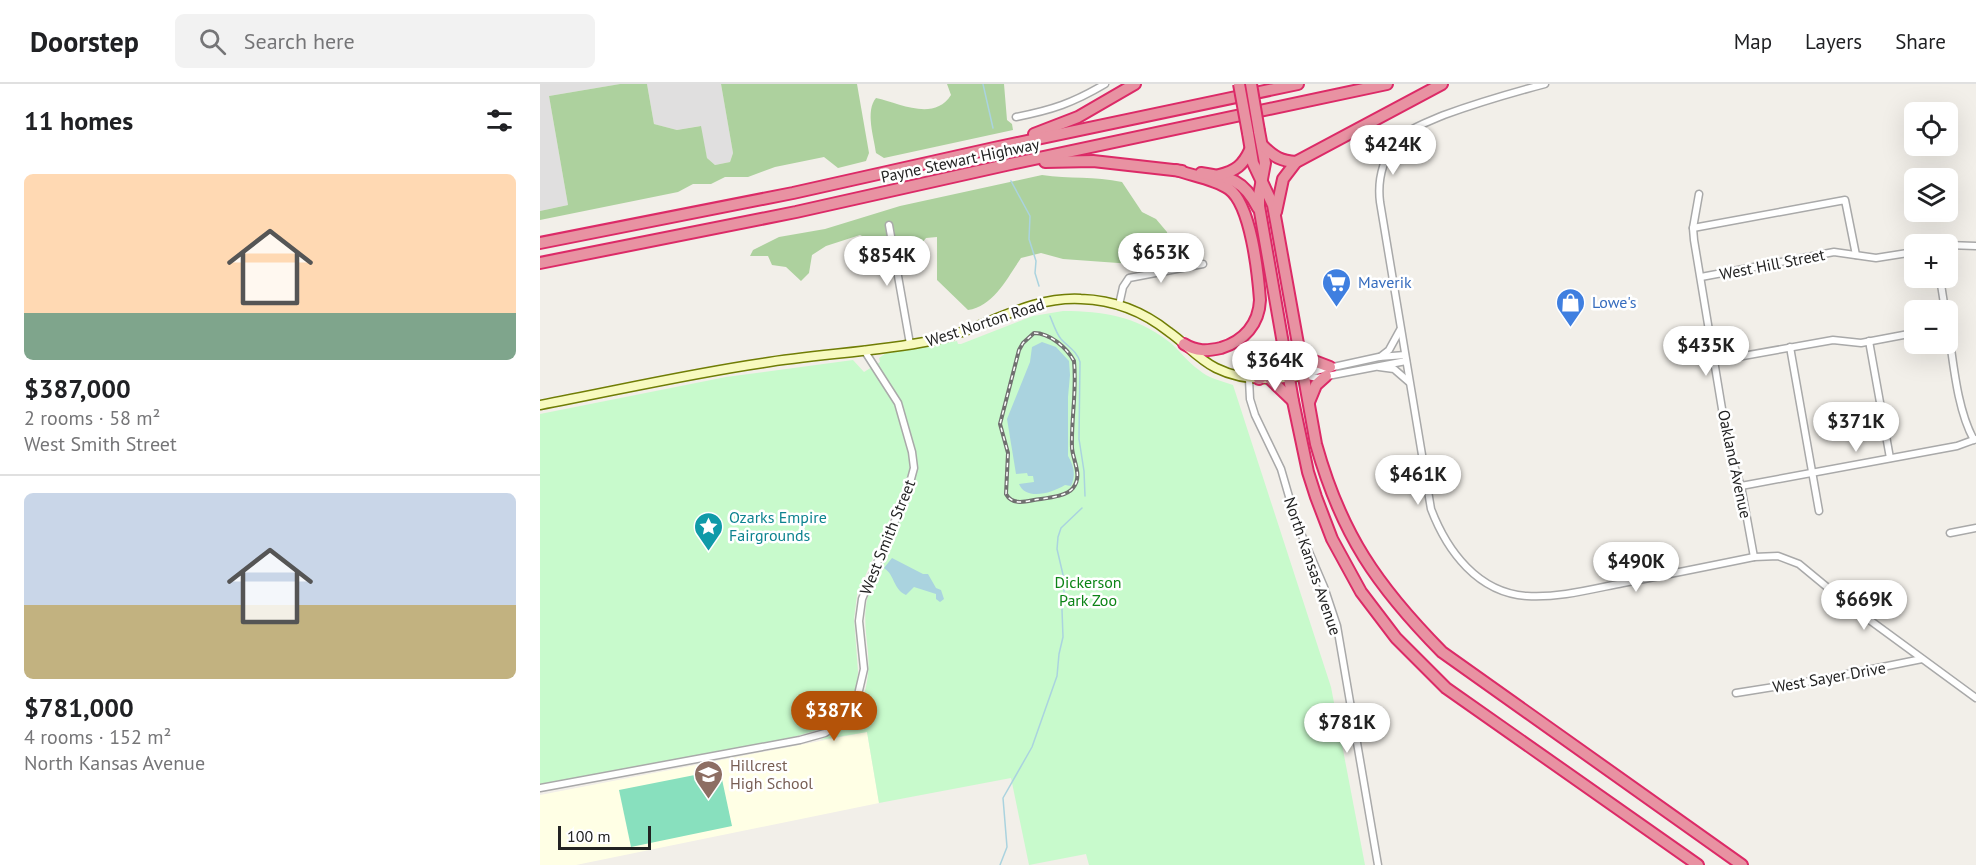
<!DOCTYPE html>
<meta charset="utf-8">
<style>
:root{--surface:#fff;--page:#f2f2f2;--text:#202124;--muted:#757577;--line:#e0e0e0;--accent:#b45309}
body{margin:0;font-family:"PT Sans",sans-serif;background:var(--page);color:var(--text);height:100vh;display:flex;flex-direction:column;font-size:22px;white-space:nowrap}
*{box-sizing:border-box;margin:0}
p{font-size:20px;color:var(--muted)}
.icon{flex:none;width:33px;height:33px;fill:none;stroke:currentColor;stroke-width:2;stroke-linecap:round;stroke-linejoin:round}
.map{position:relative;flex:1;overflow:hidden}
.sheet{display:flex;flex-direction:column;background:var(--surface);width:540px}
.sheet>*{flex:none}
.controls{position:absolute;left:1364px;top:18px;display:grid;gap:12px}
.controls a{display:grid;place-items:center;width:54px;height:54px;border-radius:9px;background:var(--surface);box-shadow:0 6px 24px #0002;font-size:30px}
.scale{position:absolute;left:18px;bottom:15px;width:93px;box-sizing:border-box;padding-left:6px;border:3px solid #222;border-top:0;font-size:16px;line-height:21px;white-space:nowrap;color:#222;-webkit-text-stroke:4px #fff;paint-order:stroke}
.price{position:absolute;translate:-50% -51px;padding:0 14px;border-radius:21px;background:#fff;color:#222;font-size:20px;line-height:39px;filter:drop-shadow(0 2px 3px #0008)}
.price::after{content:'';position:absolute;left:50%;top:36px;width:18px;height:14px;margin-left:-9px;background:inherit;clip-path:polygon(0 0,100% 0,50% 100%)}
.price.selected{background:var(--accent);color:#fff}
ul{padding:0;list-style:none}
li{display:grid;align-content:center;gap:12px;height:318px;padding:0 24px}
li+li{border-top:2px solid var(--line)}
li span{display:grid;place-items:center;height:186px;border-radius:9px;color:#555}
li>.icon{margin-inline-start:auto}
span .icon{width:108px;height:108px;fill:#fffc;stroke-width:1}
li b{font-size:26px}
h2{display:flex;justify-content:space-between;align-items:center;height:72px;padding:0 24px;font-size:26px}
header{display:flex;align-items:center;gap:36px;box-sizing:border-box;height:84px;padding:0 30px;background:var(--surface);border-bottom:2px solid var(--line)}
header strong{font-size:28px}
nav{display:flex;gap:33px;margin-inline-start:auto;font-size:21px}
.search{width:420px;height:54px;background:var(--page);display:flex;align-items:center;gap:15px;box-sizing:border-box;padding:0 21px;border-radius:9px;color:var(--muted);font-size:22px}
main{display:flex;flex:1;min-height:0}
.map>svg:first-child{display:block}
</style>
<header>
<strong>Doorstep</strong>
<div class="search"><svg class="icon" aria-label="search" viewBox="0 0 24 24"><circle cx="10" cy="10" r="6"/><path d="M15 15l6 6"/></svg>Search here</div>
<nav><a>Map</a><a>Layers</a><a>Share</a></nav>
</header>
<main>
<section class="sheet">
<h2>11 homes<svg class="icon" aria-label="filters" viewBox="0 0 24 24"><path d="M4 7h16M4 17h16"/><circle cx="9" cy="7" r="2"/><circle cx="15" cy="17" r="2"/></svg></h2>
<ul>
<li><span style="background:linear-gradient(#ffd9b3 75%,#7fa58c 0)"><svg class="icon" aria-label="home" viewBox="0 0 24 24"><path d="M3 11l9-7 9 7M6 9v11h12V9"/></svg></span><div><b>$387,000</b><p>2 rooms · 58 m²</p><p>West Smith Street</p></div></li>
<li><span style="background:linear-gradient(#c9d6e8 60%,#c2b280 0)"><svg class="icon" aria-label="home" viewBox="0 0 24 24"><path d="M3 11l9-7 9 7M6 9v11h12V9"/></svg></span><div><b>$781,000</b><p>4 rooms · 152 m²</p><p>North Kansas Avenue</p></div></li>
</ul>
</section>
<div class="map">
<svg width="1436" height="781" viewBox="0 0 1436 781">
<rect width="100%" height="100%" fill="#f2efe9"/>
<!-- residential -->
<g fill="#e0dfdf">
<path d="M0 0H80L9 12 28 121 0 127Z"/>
<path d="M107 0H181L193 69 190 78 175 81 167 74 160 42 137 46 114 40Z"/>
</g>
<!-- education -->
<path fill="#ffffe5" d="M327 648 339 719 36 781H0V711Z"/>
<!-- forest -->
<g fill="#add19e">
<path d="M80 0H107L114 40 137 46 161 42 167 74 175 81 190 78 193 69 181 0H317L329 69 326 77 298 84 284 73 235 83 208 93H185L171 100H153L138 108 0 136V127L28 121 9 12Z"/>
<path d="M407 0H464L467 36 472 40 473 46 344 74 336 69C334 53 325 27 336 14 359 19 394 38 411 11Z"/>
<path d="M502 91C529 95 555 92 582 98L602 128 616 135 627 148 630 165 622 176 606 181 523 175 501 169 481 174C467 194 454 222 428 226L397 196V153L386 154 375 168 338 160 320 151 286 162 272 171 269 189 261 197 246 183 232 181 228 172H210L213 166 239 153 285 145 360 122Z"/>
</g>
<!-- park -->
<path fill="#c8facc" d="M523 227C564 227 595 232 628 257 640 266 647 278 659 286 668 294 681 297 693 301L791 603 825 781H549L546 770 489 781 471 694 339 719 327 648 280 656C319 639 331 608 328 568 326 548 323 531 328 511L371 406 368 393 317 511 314 535 318 587 317 601 311 614 306 624 289 641 274 647 243 656 0 700V330L186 293 313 276 324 288 340 278 339 274 346 269 417 257 418 260H421L493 232Z"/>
<!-- pitch -->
<path fill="#88e0be" d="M180 686 192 742 91 763 79 706Z"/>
<!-- water -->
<g fill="#aad3df">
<path d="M502 258 516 263 529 277 530 291 528 313V372C534 382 536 391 531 402L525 401C512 409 486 417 479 400L494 398 493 392H488L487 389 476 390 467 335 490 278 492 263Z"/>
<path d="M352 474 383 490H388L396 504 401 506 404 515 400 518 396 515V510L374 503 366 511C353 505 355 491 344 484Z"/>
</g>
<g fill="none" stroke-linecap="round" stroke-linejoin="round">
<!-- stream -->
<g stroke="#aad3df" stroke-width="1.5">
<path d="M443 0 453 44"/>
<path d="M471 97 490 132 489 155 496 177 495 189 499 202"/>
<path d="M510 232C513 239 516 249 521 255 528 263 537 267 540 278L539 355 544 387 545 412"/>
<path d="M460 781 467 763 463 714 492 663 517 592 519 570 523 553 522 526 524 508V495L517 465 518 453 521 444 542 424"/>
</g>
<defs>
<g id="street">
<path d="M1005 0C971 9 937 19 904 31 890 37 875 42 863 51 844 68 837 94 840 118L891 425C907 467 938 509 987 512 1019 514 1052 505 1083 499 1126 491 1170 482 1214 473L1238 472 1259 480 1305 518 1436 614"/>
<path d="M476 33C512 26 533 19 565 0"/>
<path d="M1159 110 1153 144 1154 156 1189 367 1201 402 1214 473"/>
<path d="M349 141 370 260"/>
<path d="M1153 144 1305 116 1316 171"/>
<path d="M1407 161 1436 162"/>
<path d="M1161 193 1294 168 1336 174 1374 168"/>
<path d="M1400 194 1405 226"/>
<path d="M579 221 583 203 589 194 663 180"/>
<path d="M1407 237C1413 273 1416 324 1434 356"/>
<path d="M1329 257 1350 374"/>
<path d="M1250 263 1279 427"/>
<path d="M840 273 849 266 860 246"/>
<path d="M1175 277 1293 256 1321 259 1374 249"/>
<path d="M839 283 854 285 869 298"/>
<path d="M764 291 777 294 866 277"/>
<path d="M766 291 775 287 839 273 865 271"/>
<path d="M709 295 710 315 715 331 741 385 757 440 784 503 797 542 838 781"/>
<path d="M1201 402 1417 362 1436 355"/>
<path d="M1410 449 1436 444"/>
<path d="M1196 609 1278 596 1382 575"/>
<path d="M0 704 260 656 285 649 297 641 307 632 317 615 324 585 319 537 322 515 368 406 374 384 372 368 358 319 324 266"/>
</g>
<path id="secondary" d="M0 321C74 307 148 290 223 279 278 270 335 268 390 257 442 247 486 212 541 215 573 216 604 228 629 248 645 259 658 275 676 284 704 298 734 297 764 291"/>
<g id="highway">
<path d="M719 47 725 79 719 111V122L753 317 768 388 776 413 792 455 821 508 856 554 906 604 1158 781"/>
<path d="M708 49 713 79 733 121 776 360C801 450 837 502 902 568L1202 781"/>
<path d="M494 50 538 33 595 0"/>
<path d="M723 62C734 73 741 77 756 78"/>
<path d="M505 78 553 77 642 87"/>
<path d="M636 86C653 92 675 95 689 105 711 121 718 189 720 216 719 240 704 257 681 264 667 267 657 268 644 260"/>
<path d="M661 89C690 93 704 96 718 124"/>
<path d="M679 91C696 87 703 81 710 66"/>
<path d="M736 128 743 95 756 78 902 0"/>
<path d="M0 159 253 109 454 64 758 0"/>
<path d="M0 179 256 128 466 81 847 0"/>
<path d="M760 266 769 275 790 283"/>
<path d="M719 295 737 283 745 268"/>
<path d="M730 295 753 317"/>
<path d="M769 318 776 301 786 292"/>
</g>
</defs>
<!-- street casing -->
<use href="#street" stroke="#a9a9a9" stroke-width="9"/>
<!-- secondary casing -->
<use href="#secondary" stroke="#707d05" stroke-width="11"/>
<!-- highway casing -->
<use href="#highway" stroke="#dc2a67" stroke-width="14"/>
<!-- street -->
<use href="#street" stroke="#fff" stroke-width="6"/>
<!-- secondary -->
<use href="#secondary" stroke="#f7fabf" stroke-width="8"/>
<!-- highway -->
<use href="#highway" stroke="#e892a2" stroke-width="10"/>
<defs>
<path id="rail" d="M494 249C510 249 527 264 534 277 537 306 531 335 532 364 533 377 543 392 533 404 526 413 506 414 494 416 484 418 472 421 466 410L468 369 460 340 479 266 483 259Z"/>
</defs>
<!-- rail casing -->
<use href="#rail" stroke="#707070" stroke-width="4"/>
<!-- rail -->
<use href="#rail" stroke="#fff" stroke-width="1.5" stroke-dasharray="4.5" stroke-linecap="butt"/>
<defs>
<g id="highway-bridge">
<path d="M699 0 708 49"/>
<path d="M711 0 719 47"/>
</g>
</defs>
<!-- highway-bridge casing -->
<use href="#highway-bridge" stroke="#dc2a67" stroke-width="14" stroke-linecap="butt"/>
<!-- highway-bridge -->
<use href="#highway-bridge" stroke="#e892a2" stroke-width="10"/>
</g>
<!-- icons -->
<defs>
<symbol id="supermarket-pin" viewBox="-11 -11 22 30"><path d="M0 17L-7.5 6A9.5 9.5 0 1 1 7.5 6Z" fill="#3f7fe0" stroke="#fff"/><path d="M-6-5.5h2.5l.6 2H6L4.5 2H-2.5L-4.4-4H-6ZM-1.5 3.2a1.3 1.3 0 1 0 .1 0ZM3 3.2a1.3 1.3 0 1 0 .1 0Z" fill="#fff"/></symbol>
<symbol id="shop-pin" viewBox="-11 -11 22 30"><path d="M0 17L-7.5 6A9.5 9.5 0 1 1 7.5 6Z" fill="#3f7fe0" stroke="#fff"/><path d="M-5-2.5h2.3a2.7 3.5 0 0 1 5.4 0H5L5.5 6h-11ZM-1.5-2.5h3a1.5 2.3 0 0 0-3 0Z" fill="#fff"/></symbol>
<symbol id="sight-pin" viewBox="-11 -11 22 30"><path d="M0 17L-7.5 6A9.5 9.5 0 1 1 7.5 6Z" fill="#0f9aa8" stroke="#fff"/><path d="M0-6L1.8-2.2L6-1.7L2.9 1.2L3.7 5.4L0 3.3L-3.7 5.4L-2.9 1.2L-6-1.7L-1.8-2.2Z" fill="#fff"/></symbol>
<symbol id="school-pin" viewBox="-11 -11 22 30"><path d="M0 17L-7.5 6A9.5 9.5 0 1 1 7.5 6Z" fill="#8d6e63" stroke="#fff"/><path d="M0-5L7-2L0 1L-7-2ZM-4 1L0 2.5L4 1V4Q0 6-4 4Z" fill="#fff"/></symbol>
</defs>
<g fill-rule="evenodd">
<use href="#supermarket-pin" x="780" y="182" width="33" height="45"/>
<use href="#shop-pin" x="1014" y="202" width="33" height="45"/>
<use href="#sight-pin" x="152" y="426" width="33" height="45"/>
<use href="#school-pin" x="152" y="674" width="33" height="45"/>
</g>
<g text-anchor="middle" stroke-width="5" stroke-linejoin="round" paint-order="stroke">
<!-- street labels -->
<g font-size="16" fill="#222" stroke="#fff">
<text transform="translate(420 76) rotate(-12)" y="6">Payne Stewart Highway</text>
<text transform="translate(1232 180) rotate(-11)" y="6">West Hill Street</text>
<text transform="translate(445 238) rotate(-18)" y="6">West Norton Road</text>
<text transform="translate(1195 380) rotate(78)" y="6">Oakland Avenue</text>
<text transform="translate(347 453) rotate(-68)" y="6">West Smith Street</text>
<text transform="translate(773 482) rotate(71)" y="6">North Kansas Avenue</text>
<text transform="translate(1289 593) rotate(-10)" y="6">West Sayer Drive</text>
</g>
<!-- shop labels -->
<g font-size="16" fill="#366cbe" stroke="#fff" text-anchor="start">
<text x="818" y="204">Maverik</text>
<text x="1052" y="224">Lowe's</text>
</g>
<!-- culture labels -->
<g font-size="16" fill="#0d838f" stroke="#fff" text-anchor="start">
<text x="189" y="439">Ozarks Empire<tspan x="189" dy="18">Fairgrounds</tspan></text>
</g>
<!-- park labels -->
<g font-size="16" fill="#0c8416" stroke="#fff">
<text x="548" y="504">Dickerson<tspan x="548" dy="18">Park Zoo</tspan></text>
</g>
<!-- education labels -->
<g font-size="16" fill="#785e54" stroke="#fff" text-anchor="start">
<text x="190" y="687">Hillcrest<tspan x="190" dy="18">High School</tspan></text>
</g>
</g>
</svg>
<div class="controls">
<a><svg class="icon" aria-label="locate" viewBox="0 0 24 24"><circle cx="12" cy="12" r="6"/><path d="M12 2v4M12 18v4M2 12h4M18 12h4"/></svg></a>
<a><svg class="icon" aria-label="layers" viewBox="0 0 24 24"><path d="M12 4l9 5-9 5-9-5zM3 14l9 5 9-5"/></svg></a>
<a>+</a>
<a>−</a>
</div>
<div class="scale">100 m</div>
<b class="price" style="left:853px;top:92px">$424K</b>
<b class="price" style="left:621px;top:200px">$653K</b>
<b class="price" style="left:347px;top:203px">$854K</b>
<b class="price" style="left:1166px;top:293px">$435K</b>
<b class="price" style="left:735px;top:308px">$364K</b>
<b class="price" style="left:1316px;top:369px">$371K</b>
<b class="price" style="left:878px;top:422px">$461K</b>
<b class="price" style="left:1096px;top:509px">$490K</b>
<b class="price" style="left:1324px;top:547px">$669K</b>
<b class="price selected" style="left:294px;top:658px">$387K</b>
<b class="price" style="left:807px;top:670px">$781K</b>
</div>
</main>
